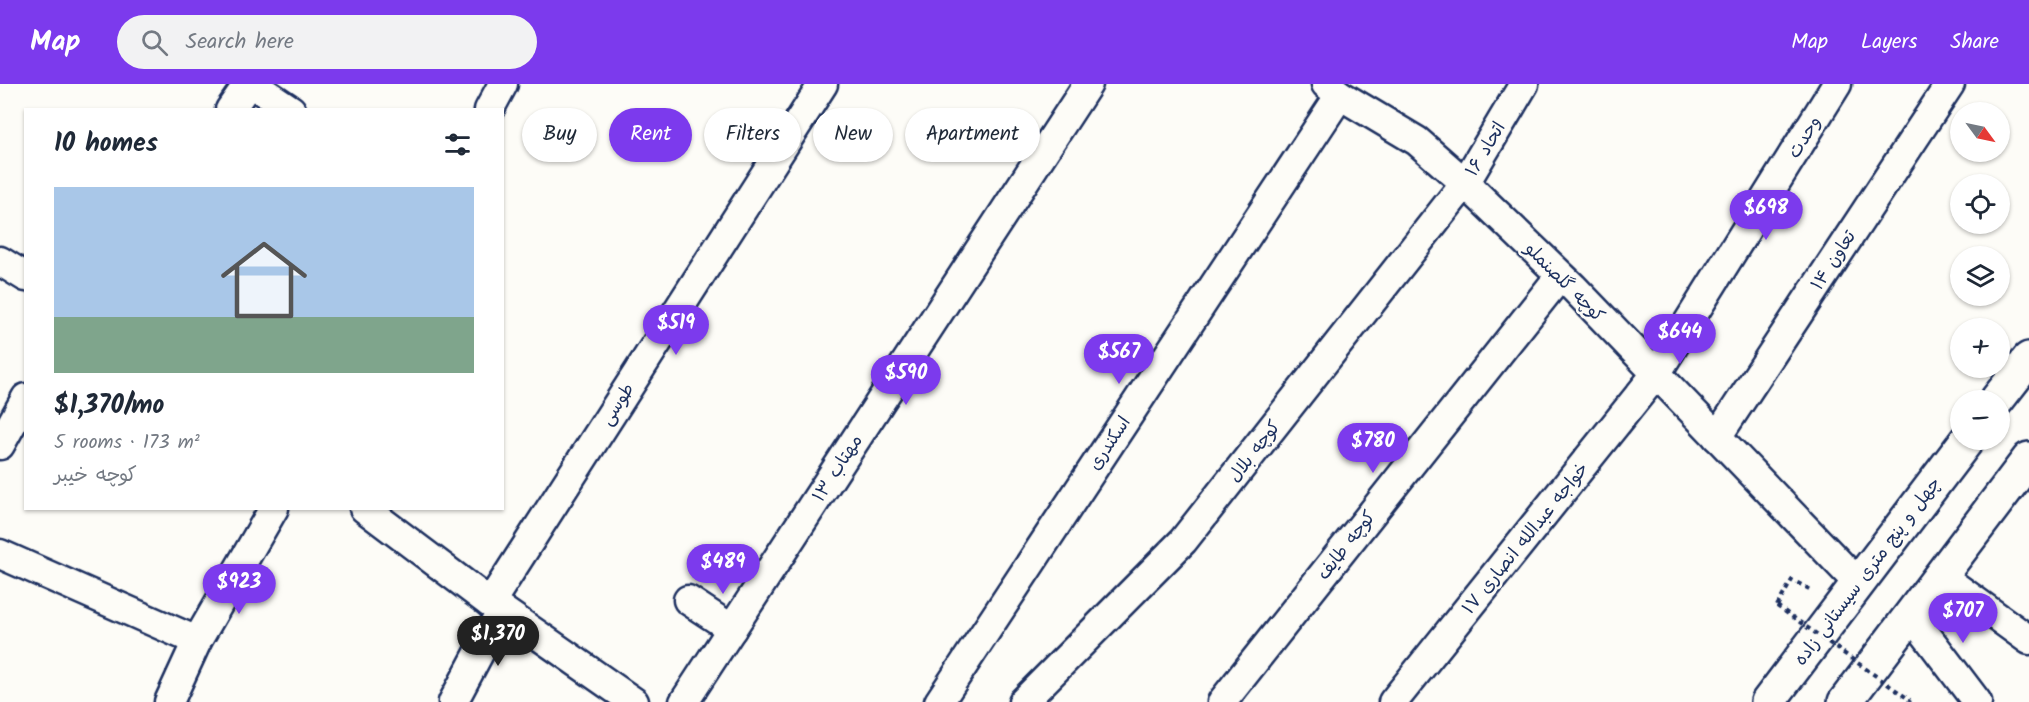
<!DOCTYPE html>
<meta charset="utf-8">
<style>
:root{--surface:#fff;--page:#f2f2f3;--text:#1f2937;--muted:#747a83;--accent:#7c3aed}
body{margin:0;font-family:Kalam,"Playpen Sans Arabic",sans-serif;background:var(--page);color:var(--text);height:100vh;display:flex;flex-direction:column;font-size:22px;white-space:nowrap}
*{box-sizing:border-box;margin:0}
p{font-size:20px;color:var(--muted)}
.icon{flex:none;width:33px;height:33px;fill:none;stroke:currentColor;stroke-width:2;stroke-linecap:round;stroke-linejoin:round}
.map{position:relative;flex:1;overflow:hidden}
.side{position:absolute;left:24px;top:24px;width:480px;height:402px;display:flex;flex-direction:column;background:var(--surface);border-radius:0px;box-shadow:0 2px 4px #0004}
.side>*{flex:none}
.guide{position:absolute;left:522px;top:24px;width:570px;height:54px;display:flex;gap:12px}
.needle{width:39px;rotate:123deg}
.tools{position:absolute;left:1950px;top:18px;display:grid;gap:12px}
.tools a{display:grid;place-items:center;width:60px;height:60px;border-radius:50%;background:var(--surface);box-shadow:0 2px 4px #0004;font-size:30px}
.price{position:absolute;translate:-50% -51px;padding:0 14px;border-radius:21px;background:var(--accent);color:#fff;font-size:20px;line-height:39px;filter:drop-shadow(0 2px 3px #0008)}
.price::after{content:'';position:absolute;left:50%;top:36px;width:18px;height:14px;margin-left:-9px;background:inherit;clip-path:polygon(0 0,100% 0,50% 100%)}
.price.current{background:#222;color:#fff}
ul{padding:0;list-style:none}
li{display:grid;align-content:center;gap:12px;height:318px;padding:0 30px}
li span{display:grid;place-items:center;height:186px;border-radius:0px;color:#555}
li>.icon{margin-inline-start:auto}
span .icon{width:108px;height:108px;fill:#fffc;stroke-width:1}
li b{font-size:26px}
h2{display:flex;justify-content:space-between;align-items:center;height:72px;padding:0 30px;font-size:26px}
.chip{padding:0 21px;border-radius:27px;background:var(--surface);box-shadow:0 2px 4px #0004;font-size:21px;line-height:54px}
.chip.current{background:var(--accent);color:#fff}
header{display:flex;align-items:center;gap:36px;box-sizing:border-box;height:84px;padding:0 30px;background:var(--accent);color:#fff}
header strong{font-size:28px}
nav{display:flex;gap:33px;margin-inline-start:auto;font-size:21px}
.search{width:420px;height:54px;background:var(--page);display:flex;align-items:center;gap:15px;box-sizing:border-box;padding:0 21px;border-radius:33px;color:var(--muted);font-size:22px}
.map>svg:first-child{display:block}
</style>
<header>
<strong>Map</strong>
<div class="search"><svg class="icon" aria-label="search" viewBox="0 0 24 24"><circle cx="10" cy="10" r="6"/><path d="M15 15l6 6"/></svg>Search here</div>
<nav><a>Map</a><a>Layers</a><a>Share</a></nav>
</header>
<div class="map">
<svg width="2029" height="618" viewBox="0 0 2029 618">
<rect width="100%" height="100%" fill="#fdfcf7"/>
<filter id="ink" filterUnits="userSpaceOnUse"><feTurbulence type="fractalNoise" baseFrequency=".0167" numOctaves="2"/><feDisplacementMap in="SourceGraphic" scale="12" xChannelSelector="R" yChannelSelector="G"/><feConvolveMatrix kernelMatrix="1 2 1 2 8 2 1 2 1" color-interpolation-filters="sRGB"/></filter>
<g filter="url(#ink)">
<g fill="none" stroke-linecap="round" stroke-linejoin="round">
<defs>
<g id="minor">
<path d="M252 0 291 26"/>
<path d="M1326 0 1340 11 1417 57 1465 99 1573 203 1857 498"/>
<path d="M230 26 248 0"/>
<path d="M489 26 503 0"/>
<path d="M0 177 26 193"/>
<path d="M1717 353 1950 0"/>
<path d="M0 361 26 314"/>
<path d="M364 424 490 519 502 526 634 618"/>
<path d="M0 470 197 557"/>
<path d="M1941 492 2029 556"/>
<path d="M688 516 732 545"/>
<path d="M490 519 823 0"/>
<path d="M1911 531 1977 618"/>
<path d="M169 618 197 557 274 424"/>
<path d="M453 618 502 526"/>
<path d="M684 618 1088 0"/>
<path d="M939 618 1340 11"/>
<path d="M1023 618 1183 457 1465 99 1524 0"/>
<path d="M1222 618 1560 192"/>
<path d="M1393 618 1656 290 1837 0"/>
</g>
<g id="highway">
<path d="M1997 316 2029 275"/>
<path d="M1768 618 1967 356"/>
<path d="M1845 618 2029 375"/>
</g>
</defs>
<!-- minor casing -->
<use href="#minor" stroke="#1b2f5e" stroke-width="33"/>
<!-- highway casing -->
<use href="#highway" stroke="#1b2f5e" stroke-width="38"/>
<!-- path -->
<g stroke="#1b2f5e" stroke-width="4" stroke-dasharray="4.5 4.5" stroke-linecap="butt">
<path d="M1777 522 1792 496 1813 507"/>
<path d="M1909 618 1910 616"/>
</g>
<!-- minor -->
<use href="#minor" stroke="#fdfcf7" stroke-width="28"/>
<!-- highway -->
<use href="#highway" stroke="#fdfcf7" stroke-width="33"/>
<!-- path-bridge -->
<path stroke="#1b2f5e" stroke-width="4" stroke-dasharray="4.5 4.5" stroke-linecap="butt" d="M1777 522 1910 616"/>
</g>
</g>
<g text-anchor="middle" stroke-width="5" stroke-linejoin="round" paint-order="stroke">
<!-- street labels -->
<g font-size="18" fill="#1b2f5e" stroke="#fdfcf7">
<text transform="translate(1804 53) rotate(-58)" y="6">وحدت</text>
<text transform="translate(1485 65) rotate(-59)" y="6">اتحاد ۱۶</text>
<text transform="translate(1833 176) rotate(-57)" y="6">تعاون ۱۴</text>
<text transform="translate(1565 198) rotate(45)" y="6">کوچه گلصنملو</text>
<text transform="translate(617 320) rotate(-57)" y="6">طوسی</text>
<text transform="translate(1109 359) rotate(-56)" y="6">اسکندری</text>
<text transform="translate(1254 367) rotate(-52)" y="6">کوچه بلال</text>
<text transform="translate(837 384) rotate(-57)" y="6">مهتاب ۱۳</text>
<text transform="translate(1525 454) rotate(-51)" y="6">خواجه عبدالله انصاری ۱۷</text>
<text transform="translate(1346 461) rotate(-52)" y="6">کوچه طایف</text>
<text transform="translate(1867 487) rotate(-53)" y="6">چهل و پنج متری سیستانی زاده</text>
</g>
</g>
</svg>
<div class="tools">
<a><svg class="needle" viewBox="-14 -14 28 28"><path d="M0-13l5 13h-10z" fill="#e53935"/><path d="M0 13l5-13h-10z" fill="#747a83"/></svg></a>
<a><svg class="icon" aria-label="locate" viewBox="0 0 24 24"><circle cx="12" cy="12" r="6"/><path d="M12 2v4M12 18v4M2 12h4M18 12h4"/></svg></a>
<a><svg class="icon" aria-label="layers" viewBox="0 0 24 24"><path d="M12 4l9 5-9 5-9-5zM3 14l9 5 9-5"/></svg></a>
<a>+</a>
<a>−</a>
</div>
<b class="price" style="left:1766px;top:157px">$698</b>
<b class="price" style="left:676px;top:272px">$519</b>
<b class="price" style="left:1680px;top:281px">$644</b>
<b class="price" style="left:1119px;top:301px">$567</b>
<b class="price" style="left:906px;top:322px">$590</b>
<b class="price" style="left:1373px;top:390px">$780</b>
<b class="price" style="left:723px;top:511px">$489</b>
<b class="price" style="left:239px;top:531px">$923</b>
<b class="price" style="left:1963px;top:560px">$707</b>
<b class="price current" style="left:498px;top:583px">$1,370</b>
<div class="guide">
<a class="chip">Buy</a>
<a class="chip current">Rent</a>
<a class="chip">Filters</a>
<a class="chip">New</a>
<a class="chip">Apartment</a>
</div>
<section class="side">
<h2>10 homes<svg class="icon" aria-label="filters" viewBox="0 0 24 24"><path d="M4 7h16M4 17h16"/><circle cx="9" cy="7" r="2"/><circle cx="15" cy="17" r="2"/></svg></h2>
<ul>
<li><span style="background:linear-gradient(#a9c7e8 70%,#7fa58c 0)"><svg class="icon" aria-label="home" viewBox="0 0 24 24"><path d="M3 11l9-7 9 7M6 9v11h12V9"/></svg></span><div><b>$1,370/mo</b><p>5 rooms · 173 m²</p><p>کوچه خیبر</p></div></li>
</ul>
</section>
</div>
